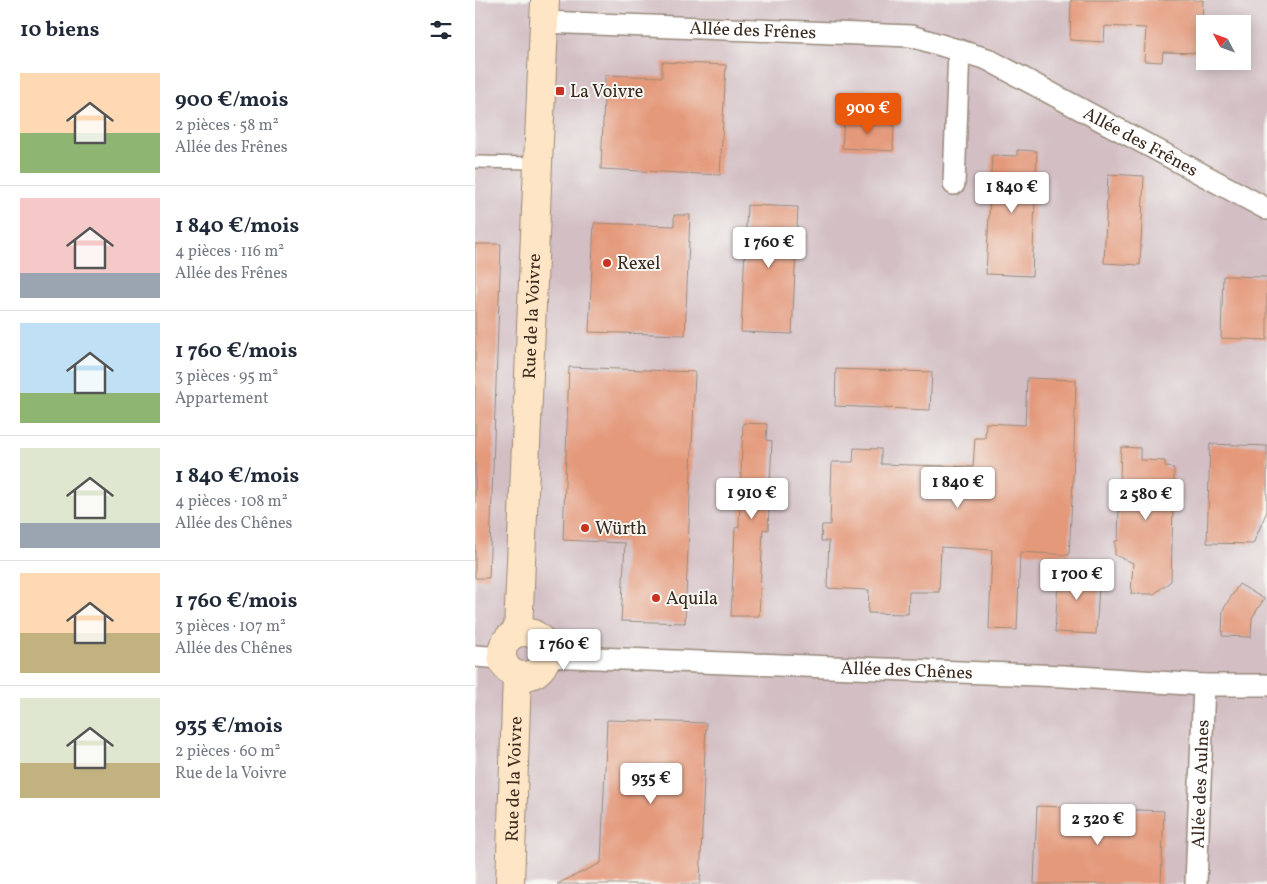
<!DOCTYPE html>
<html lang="fr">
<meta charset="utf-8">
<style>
:root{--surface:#fff;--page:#f2f2f3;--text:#1f2937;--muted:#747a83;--line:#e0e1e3;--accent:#ea580c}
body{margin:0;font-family:Vollkorn,serif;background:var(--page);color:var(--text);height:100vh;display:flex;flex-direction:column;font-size:19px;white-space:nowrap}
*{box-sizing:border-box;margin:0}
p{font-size:16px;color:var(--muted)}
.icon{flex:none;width:28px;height:28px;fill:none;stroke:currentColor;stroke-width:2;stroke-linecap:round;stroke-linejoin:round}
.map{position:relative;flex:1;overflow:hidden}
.panel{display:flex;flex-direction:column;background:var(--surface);width:475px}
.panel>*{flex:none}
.needle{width:32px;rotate:311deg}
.tools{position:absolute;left:721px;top:15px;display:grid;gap:10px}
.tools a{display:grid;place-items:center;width:55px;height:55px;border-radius:0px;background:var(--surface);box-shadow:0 2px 12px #0003;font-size:25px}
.price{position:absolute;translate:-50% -42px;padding:0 11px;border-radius:5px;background:#fff;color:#222;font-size:16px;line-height:32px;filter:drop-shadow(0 1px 2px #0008)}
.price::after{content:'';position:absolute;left:50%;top:30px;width:15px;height:11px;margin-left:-8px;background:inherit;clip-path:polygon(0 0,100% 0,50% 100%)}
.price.on{background:var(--accent);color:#fff}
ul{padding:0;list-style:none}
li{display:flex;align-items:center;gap:15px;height:125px;padding:0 20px}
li+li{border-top:1px solid var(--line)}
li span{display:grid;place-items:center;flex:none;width:140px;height:100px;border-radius:0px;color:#555}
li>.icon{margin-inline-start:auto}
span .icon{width:60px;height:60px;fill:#fffc;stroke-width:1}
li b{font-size:21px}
h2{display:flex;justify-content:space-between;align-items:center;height:60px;padding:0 20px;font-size:21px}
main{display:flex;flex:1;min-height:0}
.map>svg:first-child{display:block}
</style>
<main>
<section class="panel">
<h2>10 biens<svg class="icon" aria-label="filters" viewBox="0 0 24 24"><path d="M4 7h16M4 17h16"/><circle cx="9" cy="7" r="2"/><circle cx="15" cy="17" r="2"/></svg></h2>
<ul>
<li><span style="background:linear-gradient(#ffd9b3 60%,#8fb573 0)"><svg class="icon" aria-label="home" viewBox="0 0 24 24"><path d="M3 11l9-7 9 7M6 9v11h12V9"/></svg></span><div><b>900 €/mois</b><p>2 pièces · 58 m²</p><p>Allée des Frênes</p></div></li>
<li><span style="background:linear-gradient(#f6c9c9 75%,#9aa5b1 0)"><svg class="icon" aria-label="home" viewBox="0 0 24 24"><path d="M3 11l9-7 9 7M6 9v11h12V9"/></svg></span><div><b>1 840 €/mois</b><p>4 pièces · 116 m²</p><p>Allée des Frênes</p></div></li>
<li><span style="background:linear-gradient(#bfe0f5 70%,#8fb573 0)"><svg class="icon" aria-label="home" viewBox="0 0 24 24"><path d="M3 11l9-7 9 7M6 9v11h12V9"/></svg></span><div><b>1 760 €/mois</b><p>3 pièces · 95 m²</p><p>Appartement</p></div></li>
<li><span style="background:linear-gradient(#dfe7d0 75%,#9aa5b1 0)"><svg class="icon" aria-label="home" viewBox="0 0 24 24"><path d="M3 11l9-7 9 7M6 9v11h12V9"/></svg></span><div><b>1 840 €/mois</b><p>4 pièces · 108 m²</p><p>Allée des Chênes</p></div></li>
<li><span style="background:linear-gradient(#ffd9b3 60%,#c2b280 0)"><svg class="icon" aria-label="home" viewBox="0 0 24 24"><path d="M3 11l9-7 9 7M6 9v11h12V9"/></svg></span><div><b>1 760 €/mois</b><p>3 pièces · 107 m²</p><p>Allée des Chênes</p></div></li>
<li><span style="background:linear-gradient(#dfe7d0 65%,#c2b280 0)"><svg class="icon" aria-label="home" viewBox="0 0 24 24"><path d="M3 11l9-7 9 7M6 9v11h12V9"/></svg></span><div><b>935 €/mois</b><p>2 pièces · 60 m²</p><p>Rue de la Voivre</p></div></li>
</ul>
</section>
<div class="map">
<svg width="792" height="884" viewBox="0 0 792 884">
<rect width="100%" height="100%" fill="#f6f6f2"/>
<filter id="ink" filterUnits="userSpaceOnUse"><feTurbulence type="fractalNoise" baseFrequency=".02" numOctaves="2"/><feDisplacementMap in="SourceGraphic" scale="10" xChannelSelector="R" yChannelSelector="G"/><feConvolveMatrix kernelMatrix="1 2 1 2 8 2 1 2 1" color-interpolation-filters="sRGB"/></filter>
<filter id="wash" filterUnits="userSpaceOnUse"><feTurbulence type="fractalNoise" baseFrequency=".0096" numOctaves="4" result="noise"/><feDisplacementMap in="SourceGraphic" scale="20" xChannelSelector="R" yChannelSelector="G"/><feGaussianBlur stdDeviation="1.12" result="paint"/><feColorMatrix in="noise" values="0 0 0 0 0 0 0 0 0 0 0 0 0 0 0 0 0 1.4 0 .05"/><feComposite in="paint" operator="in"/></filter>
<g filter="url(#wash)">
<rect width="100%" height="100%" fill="#f4e8d6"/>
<!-- industrial -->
<path fill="#d2bec3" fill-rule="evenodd" d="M0 0H792V884H0ZM730 24H768V61H730Z"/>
<g id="blocks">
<!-- building -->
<g fill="#e4997a">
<path d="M596 0H728L726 53 688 52 687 62 669 61 671 28 630 26 629 42 595 40Z"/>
<path d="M187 62 251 65 245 175 126 169 130 75 187 77Z"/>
<path d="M369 120 419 122 418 151 367 148Z"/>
<path d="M542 150 562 151 557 276 511 274 517 155 542 156Z"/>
<path d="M633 174 669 176 665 265 629 263Z"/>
<path d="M272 205 323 207 317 334 266 332Z"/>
<path d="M199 215H215L210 335 114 332 119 223 199 226Z"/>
<path d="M0 244H26L14 578H0Z"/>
<path d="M748 276 792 277V340L746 338Z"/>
<path d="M94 367 220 372 210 623 146 621 150 543 88 540Z"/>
<path d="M361 369 457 372 455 410 360 406Z"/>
<path d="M552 378 601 380 598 481 594 555 545 552 542 630 514 629 517 550 466 547 464 592H434L433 614 393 613 394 590 352 588 354 541H346L347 525H355L357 462H378L379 448 406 449V464L498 467 500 438H510L511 423 550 425Z"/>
<path d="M268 423 292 424 291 440 297 441 293 530 288 529 284 616H256L260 528 264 527Z"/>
<path d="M735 444 792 446V511L778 544 732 543Z"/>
<path d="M646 447 665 448V460L690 461V467L699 468 696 581 679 594H656L658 563 640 555V541H643Z"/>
<path d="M584 568 625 570 621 634 580 632Z"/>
<path d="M764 584 789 599 777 618 776 637 747 636 748 610Z"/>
<path d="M132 720 231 723 225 884H82L126 863Z"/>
<path d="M562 806 689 811 686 884H559Z"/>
</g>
</g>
</g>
<g filter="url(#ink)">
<use href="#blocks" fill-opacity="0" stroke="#98897a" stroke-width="1"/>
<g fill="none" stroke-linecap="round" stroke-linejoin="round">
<defs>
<path id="lane" d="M0 162 63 163"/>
<g id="street">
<path id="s1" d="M69 22 436 36 512 59 792 209"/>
<path d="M479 184 484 50"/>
<path d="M0 656 27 658"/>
<path id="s2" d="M71 656 588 676 729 685H792"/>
<path id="s3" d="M721 884 729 685"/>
</g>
<g id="secondary">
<circle cx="49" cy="654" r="22"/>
<path id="s4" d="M43 632 70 0"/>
<path id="s5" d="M35 884 42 675"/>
</g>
</defs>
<!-- lane casing -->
<use href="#lane" stroke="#98897a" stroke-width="14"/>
<!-- street casing -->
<use href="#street" stroke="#98897a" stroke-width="24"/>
<!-- secondary casing -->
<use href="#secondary" stroke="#98897a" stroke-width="30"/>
<!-- lane -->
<use href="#lane" stroke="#fff" stroke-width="11"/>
<!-- street -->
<use href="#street" stroke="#fff" stroke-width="21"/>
<!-- secondary -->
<use href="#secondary" stroke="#fde5c5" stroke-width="28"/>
</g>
</g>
<!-- markers -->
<g fill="#c8321e" stroke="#f6f6f2" stroke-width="2">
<rect x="80" y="86" width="10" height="10" rx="2.5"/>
<circle cx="132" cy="263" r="5"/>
<circle cx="110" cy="528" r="5"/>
<circle cx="181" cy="598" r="5"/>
</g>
<g text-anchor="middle" stroke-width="4" stroke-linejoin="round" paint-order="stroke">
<!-- street labels -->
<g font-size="18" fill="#3b2a1e" stroke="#f6f6f2">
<text dy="6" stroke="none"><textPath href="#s1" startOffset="209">Allée des Frênes</textPath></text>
<text dy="6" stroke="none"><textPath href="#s1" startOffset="621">Allée des Frênes</textPath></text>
<text dy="6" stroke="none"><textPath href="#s4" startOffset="316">Rue de la Voivre</textPath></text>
<text dy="6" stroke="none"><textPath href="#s2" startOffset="361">Allée des Chênes</textPath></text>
<text dy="6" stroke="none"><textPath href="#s5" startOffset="105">Rue de la Voivre</textPath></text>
<text dy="6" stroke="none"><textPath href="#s3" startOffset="100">Allée des Aulnes</textPath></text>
</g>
<!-- poi labels -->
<g font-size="18" fill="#3b2a1e" stroke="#f6f6f2" text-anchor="start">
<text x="95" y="97">La Voivre</text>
<text x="142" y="269">Rexel</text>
<text x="120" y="534">Würth</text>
<text x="191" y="604">Aquila</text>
</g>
</g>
</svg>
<div class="tools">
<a><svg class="needle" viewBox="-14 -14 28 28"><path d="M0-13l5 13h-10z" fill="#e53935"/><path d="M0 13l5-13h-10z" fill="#747a83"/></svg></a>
</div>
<b class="price on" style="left:393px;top:135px">900 €</b>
<b class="price" style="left:537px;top:214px">1 840 €</b>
<b class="price" style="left:294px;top:269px">1 760 €</b>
<b class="price" style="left:483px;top:509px">1 840 €</b>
<b class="price" style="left:277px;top:520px">1 910 €</b>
<b class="price" style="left:671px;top:521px">2 580 €</b>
<b class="price" style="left:602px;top:601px">1 700 €</b>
<b class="price" style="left:89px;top:671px">1 760 €</b>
<b class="price" style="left:176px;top:805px">935 €</b>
<b class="price" style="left:623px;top:846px">2 320 €</b>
</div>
</main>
